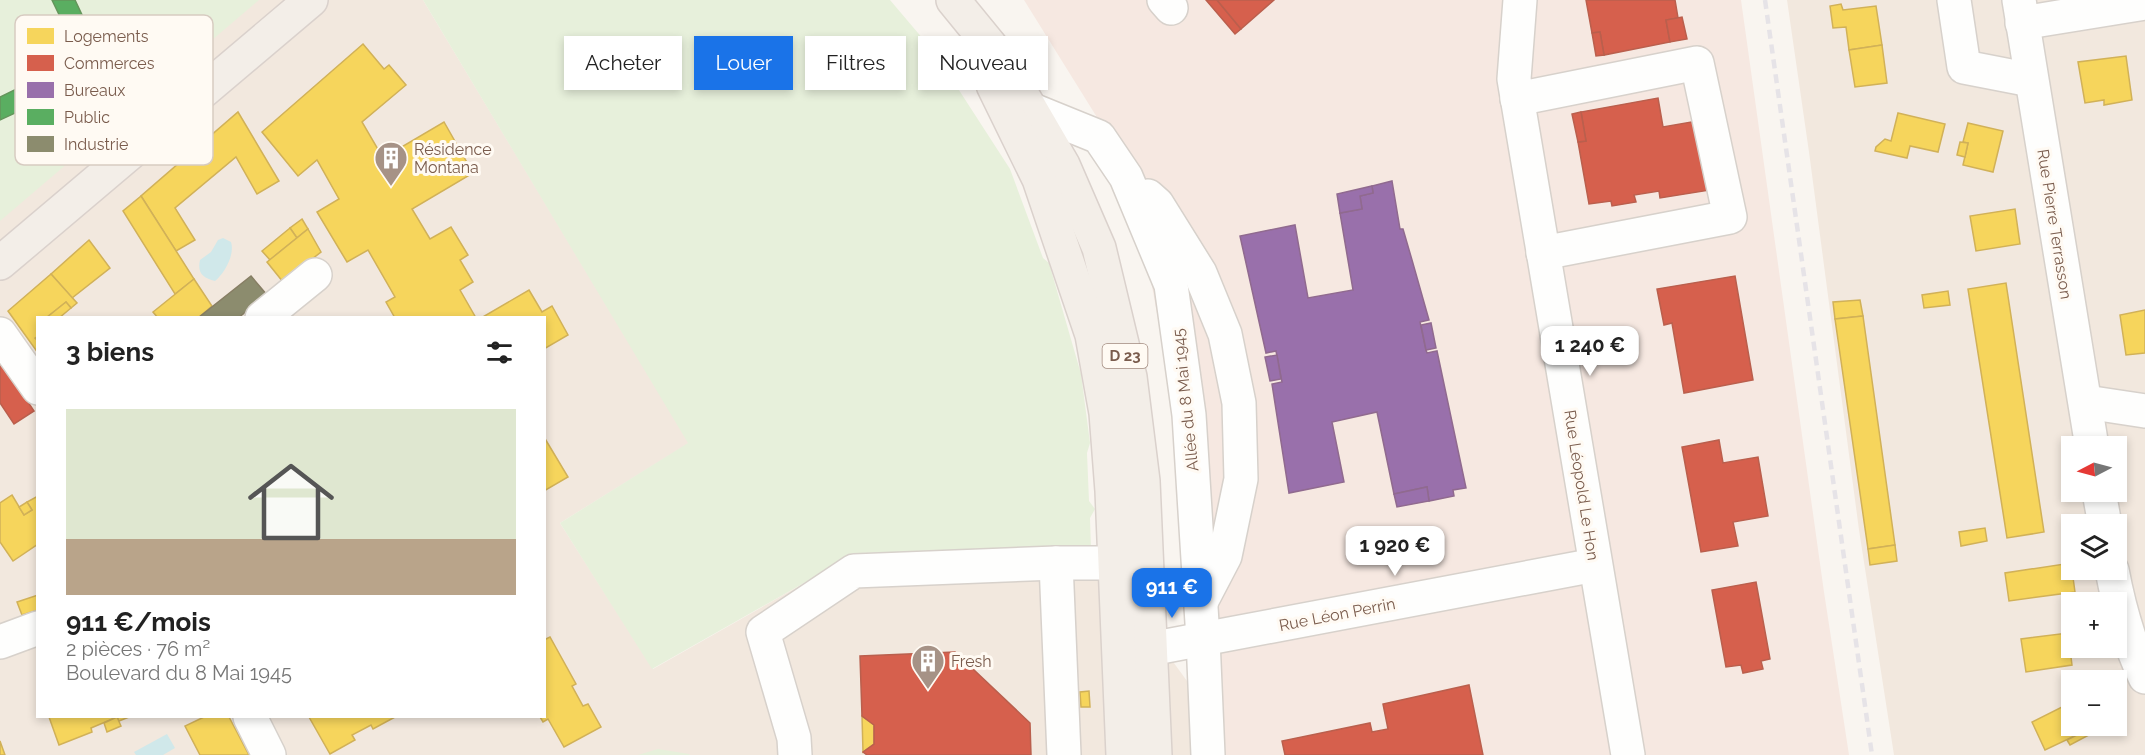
<!DOCTYPE html>
<html lang="fr">
<meta charset="utf-8">
<style>
:root{--surface:#fff;--page:#f6f6f6;--text:#222;--muted:#767676;--line:#e0e0e0;--accent:#1a73e8}
body{margin:0;font-family:Raleway,sans-serif;background:var(--page);color:var(--text);height:100vh;display:flex;flex-direction:column;font-size:22px;white-space:nowrap}
*{box-sizing:border-box;margin:0}
p{font-size:20px;color:var(--muted)}
.icon{flex:none;width:33px;height:33px;fill:none;stroke:currentColor;stroke-width:2;stroke-linecap:round;stroke-linejoin:round}
.map{position:relative;flex:1;overflow:hidden}
.side{position:absolute;left:36px;top:316px;width:510px;height:402px;display:flex;flex-direction:column;background:var(--surface);border-radius:0px;box-shadow:0 3px 9px #0003}
.side>*{flex:none}
.top-card{position:absolute;left:564px;top:36px;width:570px;height:54px;display:flex;gap:12px}
.needle{width:39px;rotate:264deg}
.controls{position:absolute;left:2061px;top:436px;display:grid;gap:12px}
.controls a{display:grid;place-items:center;width:66px;height:66px;border-radius:0px;background:var(--surface);box-shadow:0 3px 9px #0003;font-size:30px}
.price{position:absolute;translate:-50% -51px;padding:0 14px;border-radius:12px;background:#fff;color:#222;font-size:20px;line-height:39px;filter:drop-shadow(0 2px 3px #0008)}
.price::after{content:'';position:absolute;left:50%;top:36px;width:18px;height:14px;margin-left:-9px;background:inherit;clip-path:polygon(0 0,100% 0,50% 100%)}
.price.current{background:var(--accent);color:#fff}
ul{padding:0;list-style:none}
li{display:grid;align-content:center;gap:12px;height:318px;padding:0 30px}
li+li{border-top:2px solid var(--line)}
li span{display:grid;place-items:center;height:186px;border-radius:0px;color:#555}
li>.icon{margin-inline-start:auto}
span .icon{width:108px;height:108px;fill:#fffc;stroke-width:1}
li b{font-size:26px}
h2{display:flex;justify-content:space-between;align-items:center;height:72px;padding:0 30px;font-size:26px}
.pill{padding:0 21px;border-radius:0px;background:var(--surface);box-shadow:0 3px 9px #0003;font-size:21px;line-height:54px}
.pill.current{background:var(--accent);color:#fff}
.map>svg:first-child{display:block}
</style>
<div class="map">
<svg width="2145" height="755" viewBox="0 0 2145 755">
<rect width="100%" height="100%" fill="#f9f5f0"/>
<!-- residential -->
<g fill="#f2e8de" fill-rule="evenodd">
<path d="M0 0H423L689 443 560 523 653 669 857 553 1091 549 1195 692 1198 755H0ZM38 318H544V717H38Z"/>
<path d="M1787 0H2145V755H1894L1859 530 1809 152ZM2072 447H2116V492H2072ZM2072 525H2116V570H2072ZM2072 603H2116V648H2072ZM2072 681H2116V726H2072Z"/>
</g>
<!-- commercial -->
<path fill="#f6e8e1" d="M1024 0H1741L1824 592 1849 755H1198L1180 439 1149 270 1103 127Z"/>
<!-- green -->
<g fill="#e7f0db">
<path d="M0 0H259L0 221Z"/>
<path d="M423 0H890L935 53 1010 169 1043 258 1049 263 1081 374 1090 443 1087 453 1089 501 1095 509 1090 518 1091 549 857 553 652 669 560 523 688 443Z"/>
<path d="M658 749 689 754 690 755H638Z"/>
</g>
<!-- water -->
<g fill="#d0e8ea">
<path d="M223 238 231 242C235 254 225 273 215 281 203 278 197 273 200 260L211 252 218 240Z"/>
<path d="M167 734 175 748 163 755H136L134 752Z"/>
</g>
<!-- homes -->
<g fill="#f6d55c" stroke="#d1b158" stroke-width="1.5">
<path d="M1841 4 1843 10 1876 6 1882 45 1849 50 1846 27 1833 28 1830 6Z"/>
<path d="M363 44 384 69 389 65 406 85 362 122 383 158 444 122 473 173 412 209 430 239 451 227 468 255 460 260 473 282 460 290 476 318H395L386 302 395 297 368 250 347 262 317 212 339 199 317 160 298 176 262 132Z"/>
<path d="M1882 45 1887 83 1855 87 1849 50Z"/>
<path d="M2126 56 2132 100 2104 105V100L2085 103 2078 62Z"/>
<path d="M238 112 279 181 257 194 236 157 175 208 195 240 176 251 141 196Z"/>
<path d="M1898 113 1945 124 1938 152 1910 146 1907 158 1875 151 1876 147 1885 139 1891 141Z"/>
<path d="M1968 123 2003 131 1993 172 1963 165 1968 143 1963 142Z"/>
<path d="M1960 142 1968 143 1965 157 1957 155Z"/>
<path d="M141 196 194 279 175 294 123 211Z"/>
<path d="M2015 209 2020 244 1976 251 1970 216Z"/>
<path d="M302 219 308 229 297 238 290 228Z"/>
<path d="M290 228 297 238 270 260 262 251Z"/>
<path d="M308 229 321 252 283 282 267 262Z"/>
<path d="M89 240 110 268 72 298 51 274Z"/>
<path d="M51 274 77 303 71 308 66 302 46 318H38V336L35 338 38 341V353L8 311Z"/>
<path d="M194 279 212 306 198 318H158L153 312Z"/>
<path d="M2006 283 2044 532 2007 538 1968 289Z"/>
<path d="M529 290 542 312 552 306 568 335 544 349V318H481Z"/>
<path d="M1948 291 1950 305 1924 308 1922 295Z"/>
<path d="M1860 300 1863 316 1835 319 1833 302Z"/>
<path d="M66 302 71 308 59 318H46Z"/>
<path d="M2145 310V353L2126 355 2120 315Z"/>
<path d="M1863 316 1895 545 1868 549 1835 319Z"/>
<path d="M544 437 568 477 544 491Z"/>
<path d="M12 495 24 515 32 510 27 502 38 496V544L13 561 0 542V503Z"/>
<path d="M27 502 32 510 24 515 19 507Z"/>
<path d="M1985 528 1987 541 1961 546 1959 532Z"/>
<path d="M1895 545 1897 561 1870 565 1868 549Z"/>
<path d="M2071 563 2075 592 2009 601 2005 573Z"/>
<path d="M38 595V610L22 615 17 602Z"/>
<path d="M2068 633 2072 665 2026 672 2021 639Z"/>
<path d="M544 637 546 639 550 637 576 684 572 686 583 706 588 704 601 727 564 747 548 719 543 722 540 717H544Z"/>
<path d="M1089 691 1090 707H1081L1080 692Z"/>
<path d="M2072 702V726H2078L2081 733 2045 750 2032 722Z"/>
<path d="M862 716 874 725V744L863 752Z"/>
<path d="M49 717H129L119 721 117 717 91 728 92 732 59 745Z"/>
<path d="M117 717 121 726 107 732 104 723Z"/>
<path d="M204 717H229L249 755H200L185 726Z"/>
<path d="M309 717H395L373 729 371 725 352 735 355 740 330 754Z"/>
<path d="M2078 726H2085L2089 735 2070 745 2067 740 2081 733Z"/>
<path d="M0 741 5 755H0Z"/>
</g>
<!-- shops -->
<g fill="#d6604d" stroke="#ba5f4d" stroke-width="1.5">
<path d="M1206 0H1217L1241 29 1235 34Z"/>
<path d="M1217 0H1274L1241 29Z"/>
<path d="M1586 0H1675L1678 18 1666 20 1670 42 1604 55 1600 32 1592 33Z"/>
<path d="M1682 17 1687 39 1670 42 1666 20Z"/>
<path d="M1600 32 1604 55 1596 56 1592 33Z"/>
<path d="M1658 98 1663 127 1697 121 1710 190 1660 198 1659 191 1634 195 1636 202 1612 206 1611 201 1589 204 1578 142 1586 141 1581 112Z"/>
<path d="M1581 112 1586 141 1578 142 1572 114Z"/>
<path d="M1735 276 1753 380 1684 393 1672 323 1664 325 1657 289Z"/>
<path d="M0 360 34 411 14 424 0 403Z"/>
<path d="M1719 440 1723 463 1758 457 1768 516 1733 522 1738 546 1701 552 1682 447Z"/>
<path d="M1756 582 1770 659 1761 661 1763 669 1743 673 1741 665 1726 667 1712 590Z"/>
<path d="M955 652 1030 723 1031 755H867L863 752 874 744V725L862 716 860 656Z"/>
<path d="M1469 685 1483 755H1285L1282 741 1370 723 1372 732 1388 729 1383 704Z"/>
</g>
<!-- offices -->
<g fill="#9970ab" stroke="#906a8f" stroke-width="1.5">
<path d="M1392 181 1400 229H1403L1412 260 1429 320 1420 322 1426 350 1427 353 1437 351 1466 488 1453 490 1454 496 1429 501 1427 487 1394 494 1377 412 1332 422 1344 482 1289 493 1272 384 1282 382 1276 351 1266 353 1240 236 1295 225 1308 298 1353 290 1340 213 1362 209 1360 196 1373 193 1372 186Z"/>
<path d="M1372 186 1373 193 1360 196 1362 209 1340 213 1337 194Z"/>
<path d="M1431 323 1436 348 1426 350 1421 325Z"/>
<path d="M1277 355 1281 379 1270 381 1265 357Z"/>
<path d="M1427 487 1429 501 1397 507 1394 494Z"/>
</g>
<!-- public -->
<path fill="#5aae61" stroke="#64955b" stroke-width="1.5" d="M52 0H75L108 70 0 120V97L80 58Z"/>
<!-- industry -->
<path fill="#8c8c6e" stroke="#877e64" stroke-width="1.5" d="M251 276 267 295 238 318H198Z"/>
<g fill="none" stroke-linecap="round" stroke-linejoin="round">
<defs>
<g id="minor">
<path d="M1164 0 1171 8"/>
<path d="M1520 0 1514 79 1628 755"/>
<path d="M1954 0 1964 67 2031 80"/>
<path d="M2019 0 2092 447"/>
<path d="M2022 23 2145 3"/>
<path d="M1517 99 1697 63 1730 217 1543 253"/>
<path d="M1030 109 1099 137 1126 177 1171 285 1189 415 1203 639 1208 755"/>
<path d="M1148 196 1157 204 1200 273 1225 334 1239 403 1241 479 1225 556 1202 600"/>
<path d="M262 318 315 275"/>
<path d="M0 334 38 388"/>
<path d="M2086 402 2145 411"/>
<path d="M2099 492 2105 525"/>
<path d="M1056 563 1064 755"/>
<path d="M2112 570C2119 607 2129 643 2145 677"/>
<path d="M0 642 38 628"/>
<path d="M1150 649 1595 565"/>
<path d="M250 717 269 755"/>
<path d="M795 755 794 738 763 632 854 571 1056 563H1116"/>
</g>
<g id="major">
<path d="M953 0 1002 60 1063 165 1099 248 1130 377 1143 481 1155 755"/>
<path d="M993 85 1039 179 1092 335 1106 413 1112 491 1123 755"/>
<path d="M0 263 311 0"/>
</g>
</defs>
<!-- minor casing -->
<use href="#minor" stroke="#d7d1cb" stroke-width="36"/>
<!-- major casing -->
<use href="#major" stroke="#dad1cc" stroke-width="36"/>
<!-- minor -->
<use href="#minor" stroke="#fefefd" stroke-width="33"/>
<!-- major -->
<use href="#major" stroke="#f3eee8" stroke-width="33"/>
<!-- rail -->
<path stroke="#e6e3e7" stroke-width="4.5" stroke-dasharray="9 6" stroke-linecap="butt" d="M1765 0 1872 755"/>
</g>
<!-- icons -->
<defs>
<symbol id="building-pin" viewBox="-11 -11 22 30"><path d="M0 17L-7.5 6A9.5 9.5 0 1 1 7.5 6Z" fill="#a69286" stroke="#fffaf3"/><path d="M-4-6H4V6H1V3H-1V6H-4ZM-2.5-4.3h1.7v1.8h-1.7ZM.8-4.3h1.7v1.8H.8ZM-2.5-1h1.7V.8h-1.7ZM.8-1h1.7V.8H.8Z" fill="#fff"/></symbol>
</defs>
<g fill-rule="evenodd">
<use href="#building-pin" x="372" y="139" width="38" height="52"/>
<use href="#building-pin" x="909" y="642" width="38" height="52"/>
</g>
<g text-anchor="middle" stroke-width="6" stroke-linejoin="round" paint-order="stroke">
<!-- shield labels -->
<rect fill="#fffaf3" stroke="#a28b7f" stroke-width="1.5" x="1102.5" y="344" width="45" height="24" rx="4.5"/>
<g font-size="15" font-weight="bold" fill="#7a5c4d">
<text x="1125" y="361">D 23</text>
</g>
<!-- poi labels -->
<g font-size="16" fill="#7a5c4d" stroke="#fffaf3" text-anchor="start">
<text x="414" y="155">Résidence<tspan x="414" dy="18">Montana</tspan></text>
<text x="951" y="667">Fresh</text>
</g>
<!-- street labels -->
<g font-size="16" fill="#7a5c4d" stroke="#fffaf3">
<text transform="translate(2055 224) rotate(81)" y="6">Rue Pierre Terrasson</text>
<text transform="translate(1185 400) rotate(-96)" y="6">Allée du 8 Mai 1945</text>
<text transform="translate(1582 485) rotate(81)" y="6">Rue Léopold Le Hon</text>
<text transform="translate(1337 614) rotate(-11)" y="6">Rue Léon Perrin</text>
</g>
</g>
<!-- legend -->
<rect x="15" y="15" width="198" height="150" rx="9" fill="#fffaf3" stroke="#d7cbc1" stroke-width="1.5"/>
<rect x="27" y="28" width="27" height="16" fill="#f6d55c"/>
<rect x="27" y="55" width="27" height="16" fill="#d6604d"/>
<rect x="27" y="82" width="27" height="16" fill="#9970ab"/>
<rect x="27" y="109" width="27" height="16" fill="#5aae61"/>
<rect x="27" y="136" width="27" height="16" fill="#8c8c6e"/>
<g font-size="16" fill="#7a5c4d">
<text x="64" y="42">Logements</text>
<text x="64" y="69">Commerces</text>
<text x="64" y="96">Bureaux</text>
<text x="64" y="123">Public</text>
<text x="64" y="150">Industrie</text>
</g>
</svg>
<div class="controls">
<a><svg class="needle" viewBox="-14 -14 28 28"><path d="M0-13l5 13h-10z" fill="#e53935"/><path d="M0 13l5-13h-10z" fill="#767676"/></svg></a>
<a><svg class="icon" aria-label="layers" viewBox="0 0 24 24"><path d="M12 4l9 5-9 5-9-5zM3 14l9 5 9-5"/></svg></a>
<a>+</a>
<a>−</a>
</div>
<b class="price" style="left:1590px;top:377px">1 240 €</b>
<b class="price" style="left:1395px;top:577px">1 920 €</b>
<b class="price current" style="left:1172px;top:619px">911 €</b>
<div class="top-card">
<a class="pill">Acheter</a>
<a class="pill current">Louer</a>
<a class="pill">Filtres</a>
<a class="pill">Nouveau</a>
</div>
<section class="side">
<h2>3 biens<svg class="icon" aria-label="filters" viewBox="0 0 24 24"><path d="M4 7h16M4 17h16"/><circle cx="9" cy="7" r="2"/><circle cx="15" cy="17" r="2"/></svg></h2>
<ul>
<li><span style="background:linear-gradient(#dfe7d0 70%,#b9a48a 0)"><svg class="icon" aria-label="home" viewBox="0 0 24 24"><path d="M3 11l9-7 9 7M6 9v11h12V9"/></svg></span><div><b>911 €/mois</b><p>2 pièces · 76 m²</p><p>Boulevard du 8 Mai 1945</p></div></li>
</ul>
</section>
</div>
